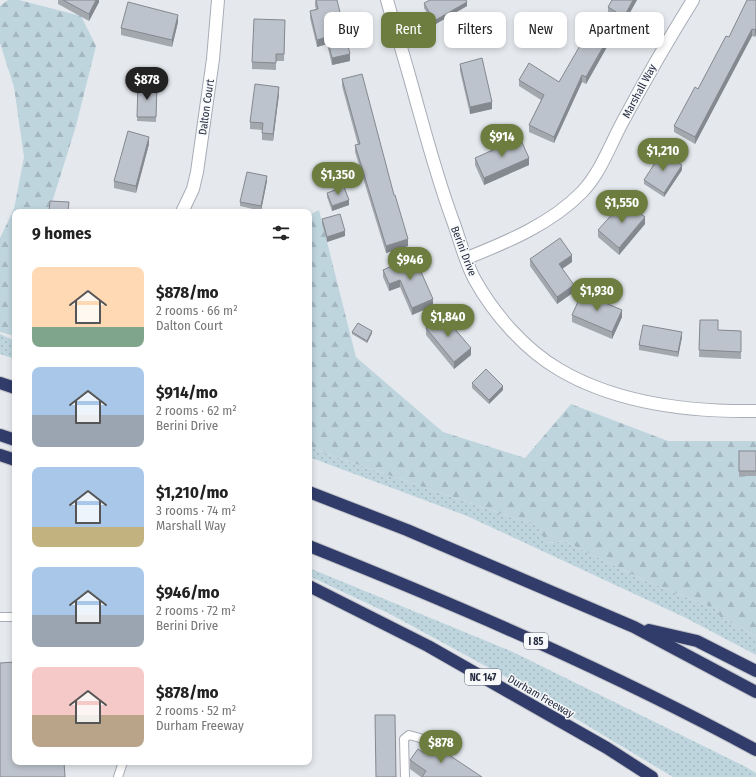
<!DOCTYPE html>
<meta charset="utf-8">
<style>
:root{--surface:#fff;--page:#f2f2f2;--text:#222;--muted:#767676;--accent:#6d7d40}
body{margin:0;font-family:"Fira Sans Condensed",sans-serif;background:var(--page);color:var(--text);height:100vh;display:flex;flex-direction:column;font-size:15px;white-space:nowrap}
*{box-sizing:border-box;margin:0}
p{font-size:13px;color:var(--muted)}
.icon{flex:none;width:22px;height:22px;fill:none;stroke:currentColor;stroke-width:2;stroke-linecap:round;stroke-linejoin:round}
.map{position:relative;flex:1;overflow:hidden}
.sheet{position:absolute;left:12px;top:209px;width:300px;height:556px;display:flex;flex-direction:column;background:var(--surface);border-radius:8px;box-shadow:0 2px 6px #0003}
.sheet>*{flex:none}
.hud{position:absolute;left:324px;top:12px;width:372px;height:36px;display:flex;gap:8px}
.price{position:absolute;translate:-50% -34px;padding:0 9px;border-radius:14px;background:var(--accent);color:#fff;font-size:13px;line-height:26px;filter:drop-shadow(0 1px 2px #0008)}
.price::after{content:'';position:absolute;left:50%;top:24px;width:12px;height:9px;margin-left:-6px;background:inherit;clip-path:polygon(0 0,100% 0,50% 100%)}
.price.on{background:#222;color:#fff}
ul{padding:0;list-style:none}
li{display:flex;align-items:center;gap:12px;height:100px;padding:0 20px}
li span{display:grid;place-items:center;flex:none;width:112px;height:80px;border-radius:8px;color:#555}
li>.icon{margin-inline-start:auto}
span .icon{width:48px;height:48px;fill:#fffc;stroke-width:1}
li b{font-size:17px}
h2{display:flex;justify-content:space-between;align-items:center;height:48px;padding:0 20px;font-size:17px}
.pill{padding:0 14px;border-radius:8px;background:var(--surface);box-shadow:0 2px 6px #0003;font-size:14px;line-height:36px}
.pill.on{background:var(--accent);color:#fff}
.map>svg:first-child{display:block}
</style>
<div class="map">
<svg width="756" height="777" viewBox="0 0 756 777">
<defs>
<pattern id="grass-dots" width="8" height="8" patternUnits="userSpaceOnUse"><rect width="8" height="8" fill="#bfd5de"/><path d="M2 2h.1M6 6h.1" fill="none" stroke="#a4b7c0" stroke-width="1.8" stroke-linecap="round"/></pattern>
<pattern id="forest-firs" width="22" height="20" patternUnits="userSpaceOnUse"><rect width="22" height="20" fill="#bfd5de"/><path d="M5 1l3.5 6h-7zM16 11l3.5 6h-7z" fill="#a4b7c0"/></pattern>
</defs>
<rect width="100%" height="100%" fill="#e5e9ee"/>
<!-- grass -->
<g fill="url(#grass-dots)">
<path d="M0 334 15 341V359L0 354Z"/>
<path d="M309 446 330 455 522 521 534 522 548 543 564 541 644 580 708 606 716 607 720 617 756 636V655L686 618 467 516 309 457Z"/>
<path d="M309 568 513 652 746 767 756 773V777H673L513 681 390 614 309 576Z"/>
</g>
<!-- forest -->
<g fill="url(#forest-firs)">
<path d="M8 0H19L81 16 96 46 76 126 49 212H15V336L0 332V238L14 209 24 157 14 87 0 43V6Z"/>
<path d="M319 210 356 357 443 432 525 458 571 404 668 441H756V636L720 617 716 607 708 606 644 580 564 541 547 543 534 522 522 521 330 455 309 446V215Z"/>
</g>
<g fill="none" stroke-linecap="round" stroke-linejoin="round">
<defs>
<g id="lane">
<path d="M0 617H15"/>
<path d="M118 777 123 762"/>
<path d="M405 777 404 739 409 735 420 738 438 750"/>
</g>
<g id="street">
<path d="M387 0C394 25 402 50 409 75 423 124 435 173 453 221 460 240 465 262 475 280 494 314 525 350 560 370 618 404 690 412 756 411"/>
<path d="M182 212 193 189 197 172 213 59 218 0"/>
<path d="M467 258C507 242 551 224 582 192 601 172 610 145 623 121 645 80 668 40 693 0"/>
</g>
<g id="highway">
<path d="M0 383 15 388"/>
<path d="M0 435 15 440"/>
<path d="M0 455 15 460"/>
<path d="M309 492 407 530 634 627 756 692"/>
<path d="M309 546C462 607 612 672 756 750"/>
<path d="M309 586 428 646 607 748 652 777"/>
<path d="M649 630 697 641 756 671"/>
</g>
</defs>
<!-- lane casing -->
<use href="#lane" stroke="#a8acb6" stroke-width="10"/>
<!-- street casing -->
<use href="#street" stroke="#a8acb6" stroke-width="14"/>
<!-- highway casing -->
<use href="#highway" stroke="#c2c4c9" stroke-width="14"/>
<!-- lane -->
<use href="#lane" stroke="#fff" stroke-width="8"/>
<!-- street -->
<use href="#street" stroke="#fff" stroke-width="12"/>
<!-- highway -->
<use href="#highway" stroke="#313c6b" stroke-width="12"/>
</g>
<!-- wall -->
<g fill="#a3a8af">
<path d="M58 0H99V2L89 21 58 4Z"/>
<path d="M315 0 350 61 332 65 327 44 317 47 310 18V11L316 9 315 6Z"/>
<path d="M637 0 624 23 608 14V7Z"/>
<path d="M756 0 755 37 752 36 695 144 674 132V126L698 89 729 37Z"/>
<path d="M424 3 467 6 434 25 424 8Z"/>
<path d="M178 22 172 47 121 35V28Z"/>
<path d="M285 28 284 61H276V70L252 69V62Z"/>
<path d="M607 47 586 84 582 82 554 143 529 132V125L541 100 519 86V80L559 82Z"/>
<path d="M460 64 492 109 470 114 460 71Z"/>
<path d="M342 79 394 195 408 246 386 253 355 152V145H358L342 86Z"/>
<path d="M138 84 157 85 156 122 137 121Z"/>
<path d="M279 94 273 141 262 140V130L250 129V122Z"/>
<path d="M149 144 136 193 114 188V181Z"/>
<path d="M475 158 529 165 484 185 475 165Z"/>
<path d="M682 170 664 197 644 184V180Z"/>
<path d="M267 181 261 211 240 206V202Z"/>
<path d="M327 193 349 205 332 211 327 197Z"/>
<path d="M322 219 345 236 327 242 322 224Z"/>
<path d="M645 224 619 255 598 237V230Z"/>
<path d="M414 256 433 306 412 315 400 287 389 291 383 277V270Z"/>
<path d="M530 259 572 262 562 269 574 292 557 304 530 266Z"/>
<path d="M572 315 622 317 612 339 572 322Z"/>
<path d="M700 320 718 330 741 331V359L699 357Z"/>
<path d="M426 328 471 355 454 369 426 335Z"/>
<path d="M352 332 372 333 367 343 352 334Z"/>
<path d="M682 337 678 357 639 350V345Z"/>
<path d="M472 383 503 390 489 404 472 388Z"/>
<rect x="739" y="451" width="17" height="25"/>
<path d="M424 753 482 777H421L410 769V760Z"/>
</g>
<!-- shaded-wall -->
<g fill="#84888f">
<path d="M96 0H99V2L89 21V14Z"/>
<path d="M633 0H637L624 23V17Z"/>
<path d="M467 2V6L434 25V21Z"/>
<path d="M178 15V22L172 47V40Z"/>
<path d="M756 28V35L755 37V30Z"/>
<path d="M752 29V36L695 144V137Z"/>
<path d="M327 37V44L317 47V40Z"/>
<path d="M607 40V47L586 84V77Z"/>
<path d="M350 54V61L332 65V58Z"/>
<path d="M582 75V82L554 143V137Z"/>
<path d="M279 87V94L273 141V134Z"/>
<path d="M492 102V109L470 114V107Z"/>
<path d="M149 137V144L136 193V186Z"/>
<path d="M529 158V165L484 185V178Z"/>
<path d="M682 165V170L664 197V193Z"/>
<path d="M267 176V181L261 211V206Z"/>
<path d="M349 200V205L332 211V206Z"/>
<path d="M645 217V224L619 255V248Z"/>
<path d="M345 231V236L327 242V237Z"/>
<path d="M408 239V246L386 253V246Z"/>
<path d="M572 255V262L559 271V264Z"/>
<path d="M400 280V287L389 291V284Z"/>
<path d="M574 285V292L557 304V297Z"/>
<path d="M433 299V306L412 315V308Z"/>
<path d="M622 310V317L612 339V332Z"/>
<path d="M372 331V333L367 343V341Z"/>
<path d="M682 332V337L678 357V352Z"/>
<path d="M471 348V355L454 369V362Z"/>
<path d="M503 386V390L489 404V400Z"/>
</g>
<!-- building -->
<g fill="#bdc3cc" stroke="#84888f">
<path d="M63 0H96L89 14Z"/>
<path d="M316 0H337L350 54 332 58 327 37 317 40 310 11 318 9Z"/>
<path d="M430 0H466L467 2 434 21 424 3Z"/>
<path d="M612 0H633L624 17 608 7Z"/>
<path d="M747 0H756V28L755 30 752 29 695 137 674 126 695 87 698 89 726 36 729 37Z"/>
<path d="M128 2 178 15 172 40 121 28Z"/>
<path d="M254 19 285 20 284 54H276V63L252 62Z"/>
<path d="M589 30 607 40 586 77 582 75 554 137 529 125 544 95 519 80 529 63 559 82Z"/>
<path d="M482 58 492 102 470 107 460 64Z"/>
<path d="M362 74 394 195H395L408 239 386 246 355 145 360 144 342 79Z"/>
<path d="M138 84 157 85 156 117H137Z"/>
<path d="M255 84 279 87 273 134 262 133 263 123 250 122Z"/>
<path d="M128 131 149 137 136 186 114 181Z"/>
<path d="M520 138 529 158 484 178 475 158Z"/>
<path d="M662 152 682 165 664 193 644 180Z"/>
<path d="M247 172 267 176 261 206 240 202Z"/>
<path d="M344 187 349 200 332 206 327 193Z"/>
<path d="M625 200 645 217 619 248 598 230Z"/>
<path d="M50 201 69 202 68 212H49Z"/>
<path d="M340 214 345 231 327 237 322 219Z"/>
<path d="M560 238 572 255 559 264 574 285 557 297 530 259Z"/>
<path d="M414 256 433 299 412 308 400 280 389 284 383 270Z"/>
<path d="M582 293 622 310 612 332 572 315Z"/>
<path d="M442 314 471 348 454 362 426 328Z"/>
<path d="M700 320H718V330L741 331V352L699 350Z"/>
<path d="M358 323 372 331 367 341 352 332Z"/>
<path d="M643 325 682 332 678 352 639 345Z"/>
<path d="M486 369 503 386 489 400 472 383Z"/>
<rect x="739" y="451" width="17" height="20"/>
<path d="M15 662V762H64L65 777H0V663Z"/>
<path d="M375 715H395L396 777H376Z"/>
<path d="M431 743 482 777H422L426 771 410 760 418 749 424 753Z"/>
</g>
<g text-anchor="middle" stroke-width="3" stroke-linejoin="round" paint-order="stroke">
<!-- shield labels -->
<g fill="#f6f8fa" stroke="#646877" stroke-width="1">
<rect x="524" y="633" width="24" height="16" rx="3"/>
<rect x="465" y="669" width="36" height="16" rx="3"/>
</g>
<g font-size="10" font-weight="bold" fill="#252b3f">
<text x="536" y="645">I 85</text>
<text x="483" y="681">NC 147</text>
</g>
<!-- street labels -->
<g font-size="11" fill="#252b3f" stroke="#f6f8fa">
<text transform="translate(639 91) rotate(-62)" y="4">Marshall Way</text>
<text transform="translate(206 107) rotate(-82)" y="4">Dalton Court</text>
<text transform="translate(464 251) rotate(69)" y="4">Berini Drive</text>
<text transform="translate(541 696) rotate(30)" y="4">Durham Freeway</text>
</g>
</g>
</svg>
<b class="price on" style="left:147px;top:101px">$878</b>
<b class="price" style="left:502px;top:158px">$914</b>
<b class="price" style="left:663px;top:172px">$1,210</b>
<b class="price" style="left:338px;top:196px">$1,350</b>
<b class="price" style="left:622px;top:224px">$1,550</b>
<b class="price" style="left:410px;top:281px">$946</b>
<b class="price" style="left:597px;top:312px">$1,930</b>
<b class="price" style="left:448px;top:338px">$1,840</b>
<b class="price" style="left:441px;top:764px">$878</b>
<div class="hud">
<a class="pill">Buy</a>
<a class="pill on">Rent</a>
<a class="pill">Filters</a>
<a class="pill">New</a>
<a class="pill">Apartment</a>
</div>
<section class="sheet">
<h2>9 homes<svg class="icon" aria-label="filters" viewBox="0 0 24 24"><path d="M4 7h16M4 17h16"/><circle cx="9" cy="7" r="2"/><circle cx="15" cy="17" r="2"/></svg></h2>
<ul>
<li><span style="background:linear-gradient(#ffd9b3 75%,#7fa58c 0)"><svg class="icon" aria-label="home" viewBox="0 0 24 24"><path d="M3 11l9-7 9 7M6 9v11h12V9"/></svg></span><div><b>$878/mo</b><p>2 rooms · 66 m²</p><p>Dalton Court</p></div></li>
<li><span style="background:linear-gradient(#a9c7e8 60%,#9aa5b1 0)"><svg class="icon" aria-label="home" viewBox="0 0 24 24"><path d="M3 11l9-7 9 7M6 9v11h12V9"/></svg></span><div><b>$914/mo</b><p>2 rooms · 62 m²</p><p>Berini Drive</p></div></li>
<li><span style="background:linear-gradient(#a9c7e8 75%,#c2b280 0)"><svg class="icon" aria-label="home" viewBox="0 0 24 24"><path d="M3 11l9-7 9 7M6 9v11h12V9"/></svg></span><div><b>$1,210/mo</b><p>3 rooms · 74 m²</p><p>Marshall Way</p></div></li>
<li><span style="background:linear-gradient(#a9c7e8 60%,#9aa5b1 0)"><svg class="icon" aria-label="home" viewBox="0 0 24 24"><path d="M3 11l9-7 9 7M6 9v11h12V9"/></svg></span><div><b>$946/mo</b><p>2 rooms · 72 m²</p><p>Berini Drive</p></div></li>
<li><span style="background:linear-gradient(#f6c9c9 60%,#b9a48a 0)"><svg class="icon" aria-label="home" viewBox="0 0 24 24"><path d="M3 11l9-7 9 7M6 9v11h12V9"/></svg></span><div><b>$878/mo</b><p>2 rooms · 52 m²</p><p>Durham Freeway</p></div></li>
</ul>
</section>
</div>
